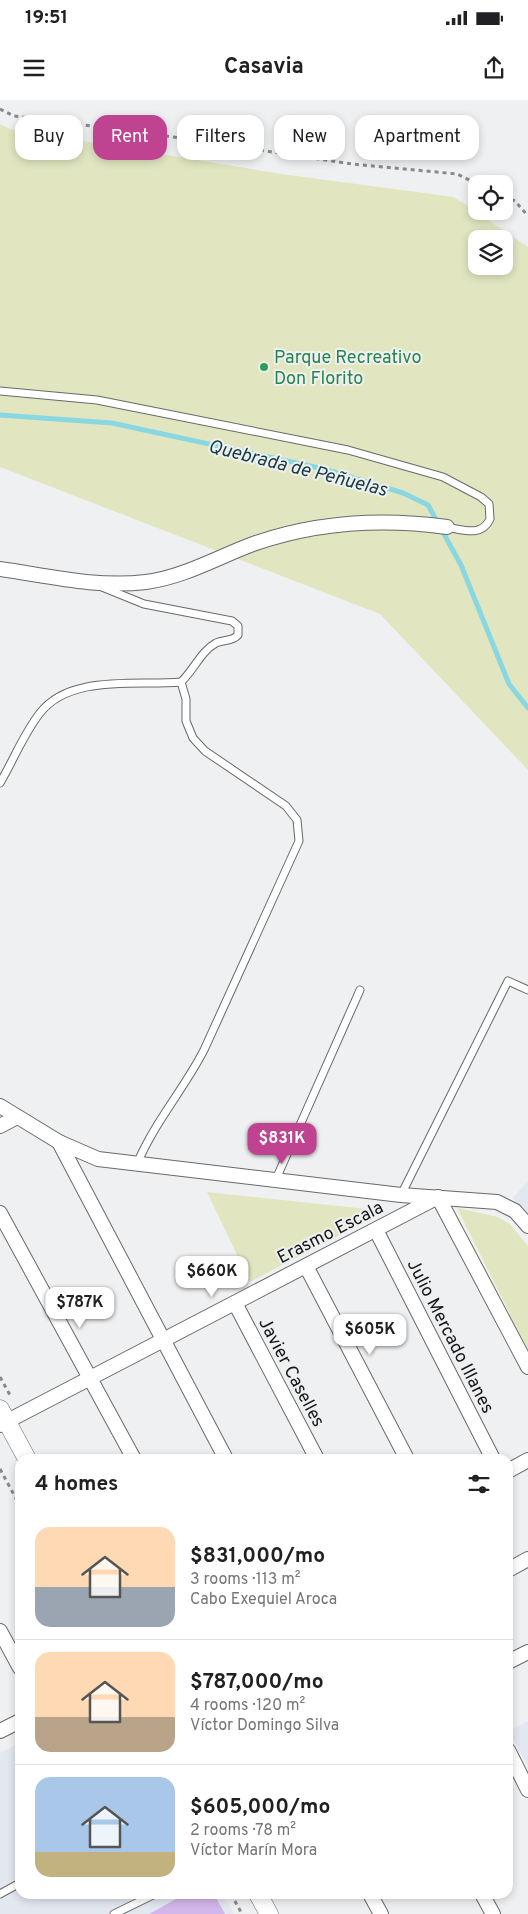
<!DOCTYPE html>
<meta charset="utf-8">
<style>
:root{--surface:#fff;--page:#f2f2f2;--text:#202124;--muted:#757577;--line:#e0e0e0;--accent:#c04391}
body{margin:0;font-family:Overpass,sans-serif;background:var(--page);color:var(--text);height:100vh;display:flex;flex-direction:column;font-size:19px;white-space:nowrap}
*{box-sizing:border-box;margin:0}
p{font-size:16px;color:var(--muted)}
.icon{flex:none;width:28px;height:28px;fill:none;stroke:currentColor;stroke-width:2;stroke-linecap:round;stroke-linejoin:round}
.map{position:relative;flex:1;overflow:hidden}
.drawer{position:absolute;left:15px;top:1354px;width:498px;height:445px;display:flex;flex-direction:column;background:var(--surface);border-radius:15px;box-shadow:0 2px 8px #0003}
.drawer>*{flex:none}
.banner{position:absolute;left:15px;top:15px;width:499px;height:45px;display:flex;gap:10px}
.controls{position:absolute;left:468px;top:75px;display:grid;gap:10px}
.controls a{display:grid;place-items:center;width:45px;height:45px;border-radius:10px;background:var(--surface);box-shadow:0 2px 8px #0003;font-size:25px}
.price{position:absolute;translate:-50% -42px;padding:0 11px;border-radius:10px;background:#fff;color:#222;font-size:16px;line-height:32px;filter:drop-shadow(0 1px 2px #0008)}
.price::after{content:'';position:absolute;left:50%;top:30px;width:15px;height:11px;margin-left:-8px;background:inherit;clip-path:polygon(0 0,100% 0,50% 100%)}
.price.current{background:var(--accent);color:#fff}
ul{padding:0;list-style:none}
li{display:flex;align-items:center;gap:15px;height:125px;padding:0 20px}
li+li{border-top:1px solid var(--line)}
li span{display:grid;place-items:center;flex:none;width:140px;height:100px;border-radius:15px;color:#555}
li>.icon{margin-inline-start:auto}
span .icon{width:60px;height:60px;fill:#fffc;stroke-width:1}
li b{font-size:21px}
h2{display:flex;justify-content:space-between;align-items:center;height:60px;padding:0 20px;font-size:21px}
.tag{padding:0 18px;border-radius:15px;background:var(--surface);box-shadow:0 2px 8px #0003;font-size:18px;line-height:45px}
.tag.current{background:var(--accent);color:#fff}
.status{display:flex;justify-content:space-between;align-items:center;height:35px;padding:0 25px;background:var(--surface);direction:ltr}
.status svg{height:14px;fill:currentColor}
header{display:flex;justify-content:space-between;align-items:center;height:65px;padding:0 20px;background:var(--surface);font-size:22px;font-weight:700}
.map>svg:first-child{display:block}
</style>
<div class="status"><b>19:51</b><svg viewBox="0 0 49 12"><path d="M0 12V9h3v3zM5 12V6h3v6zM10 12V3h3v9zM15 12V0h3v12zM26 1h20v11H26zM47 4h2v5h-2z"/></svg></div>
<header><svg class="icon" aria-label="menu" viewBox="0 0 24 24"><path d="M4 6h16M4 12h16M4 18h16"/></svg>Casavia<svg class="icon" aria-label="share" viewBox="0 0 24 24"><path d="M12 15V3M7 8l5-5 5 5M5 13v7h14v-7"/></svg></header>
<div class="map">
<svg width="528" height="1814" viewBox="0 0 528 1814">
<rect width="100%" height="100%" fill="#eff0f1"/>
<!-- built -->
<g fill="#e3e7f0">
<path d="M528 1081V1117L513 1098Z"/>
<path d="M528 1621V1667L509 1631Z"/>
<path d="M20 1643V1794H223L234 1814H0V1653Z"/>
</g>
<!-- green -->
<g fill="#e1e6c1" fill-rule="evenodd">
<path d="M0 24 10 29 281 74 454 97 528 147V670L380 514 0 367ZM476 139H504V166H476Z"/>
<path d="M207 1092 376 1110V1116L250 1182Z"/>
<path d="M457 1108 498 1117 510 1124 528 1146V1250Z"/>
</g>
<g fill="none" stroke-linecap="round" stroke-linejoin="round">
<!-- stream -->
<path stroke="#89d7e1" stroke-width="5" d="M0 315 112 323 324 369 403 393 428 405 461 465 509 584 528 608"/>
</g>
<!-- building -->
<path fill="#d3b6ea" d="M185 1794H214L225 1814H149Z"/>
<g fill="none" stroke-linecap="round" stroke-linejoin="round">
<defs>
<g id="service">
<path d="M0 291 97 300 348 350 443 377 481 397 489 404 490 419C482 437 463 430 447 427"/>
<path d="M0 683C13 661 24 633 40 613 70 574 137 586 181 582 194 570 201 551 216 543 224 539 232 542 238 535V526L232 521 144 504 102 487"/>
<path d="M137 1064C154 1023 184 989 204 950L299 741 297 720 286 706 205 651 193 638 186 621V599L181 582"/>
<path d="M276 1079 360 890"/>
<path d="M401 1095 508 881 528 890"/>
<path d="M0 1794 20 1783"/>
<path d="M114 1814 155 1794"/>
</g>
<g id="minor">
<path d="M0 469C49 476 96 488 146 482 184 477 218 457 253 444 316 422 381 418 447 427"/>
<path d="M0 1006 59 1042 98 1059 401 1095 497 1102 515 1111 528 1126"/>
<path d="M0 1026 17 1017"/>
<path d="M59 1042 226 1359"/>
<path d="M0 1113 134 1359"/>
<path d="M376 1130 493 1359"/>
<path d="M306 1166 407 1359"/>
<path d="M235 1203 317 1359"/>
<path d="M0 1325 438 1097 528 1267"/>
<path d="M508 1371 528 1360"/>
<path d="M508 1470 528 1459"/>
<path d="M0 1531 20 1568"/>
<path d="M508 1562 528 1552"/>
<path d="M0 1631 20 1621"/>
<path d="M508 1650 528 1690"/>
<path d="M370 1794 381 1814"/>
<path d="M482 1794 493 1814"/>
</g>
<g id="tertiary">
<path d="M0 1309 27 1359"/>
<path d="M258 1794 269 1814"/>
</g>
</defs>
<!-- service casing -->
<use href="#service" stroke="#68696a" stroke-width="9"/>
<!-- minor casing -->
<use href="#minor" stroke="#68696a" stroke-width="16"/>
<!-- tertiary casing -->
<use href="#tertiary" stroke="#68696a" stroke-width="19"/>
<!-- path -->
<g stroke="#89898a" stroke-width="3" stroke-dasharray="4 4" stroke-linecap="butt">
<path d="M0 9 14 16 153 34 352 64 457 74 478 84"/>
<path d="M504 96 515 101 528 116"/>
<path d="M0 1277 10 1295"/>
<path d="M0 1369 20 1406"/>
<path d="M231 1794 242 1814"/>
</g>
<!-- service -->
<use href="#service" stroke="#fff" stroke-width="7"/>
<!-- minor -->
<use href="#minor" stroke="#fff" stroke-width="14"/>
<!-- tertiary -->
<use href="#tertiary" stroke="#fff" stroke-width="18"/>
</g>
<!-- markers -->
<circle fill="#2e9e5b" stroke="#eff0f1" stroke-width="2" cx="264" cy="267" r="5"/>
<g text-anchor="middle" stroke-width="4" stroke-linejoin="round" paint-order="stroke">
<!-- leisure labels -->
<g font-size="18" fill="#27864d" stroke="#eff0f1" text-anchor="start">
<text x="274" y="263">Parque Recreativo<tspan x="274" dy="21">Don Florito</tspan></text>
</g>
<!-- street labels -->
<g font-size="18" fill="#171718" stroke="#eff0f1">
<text transform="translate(330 1132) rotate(-27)" y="6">Erasmo Escala</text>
<text transform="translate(451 1236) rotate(63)" y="6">Julio Mercado Illanes</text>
<text transform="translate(292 1272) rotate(62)" y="6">Javier Caselles</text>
</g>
<!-- water labels -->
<g font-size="19" font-style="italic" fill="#173d41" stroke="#eff0f1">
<text transform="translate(298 367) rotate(14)" y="7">Quebrada de Peñuelas</text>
</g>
</g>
</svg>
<div class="controls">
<a><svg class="icon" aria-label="locate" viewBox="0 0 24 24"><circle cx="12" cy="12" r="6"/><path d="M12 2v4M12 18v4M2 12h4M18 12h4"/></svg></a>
<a><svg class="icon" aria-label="layers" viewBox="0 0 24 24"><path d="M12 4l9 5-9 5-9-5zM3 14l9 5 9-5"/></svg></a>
</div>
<b class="price current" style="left:282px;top:1065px">$831K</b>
<b class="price" style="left:212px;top:1198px">$660K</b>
<b class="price" style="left:80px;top:1229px">$787K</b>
<b class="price" style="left:370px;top:1256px">$605K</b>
<div class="banner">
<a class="tag">Buy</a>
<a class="tag current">Rent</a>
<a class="tag">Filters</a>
<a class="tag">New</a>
<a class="tag">Apartment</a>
</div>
<section class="drawer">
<h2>4 homes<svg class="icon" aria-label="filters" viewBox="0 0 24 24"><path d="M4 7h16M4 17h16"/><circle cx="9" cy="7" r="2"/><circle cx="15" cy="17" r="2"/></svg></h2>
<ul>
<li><span style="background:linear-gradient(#ffd9b3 60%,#9aa5b1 0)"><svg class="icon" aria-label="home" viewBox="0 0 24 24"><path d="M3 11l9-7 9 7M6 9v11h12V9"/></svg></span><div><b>$831,000/mo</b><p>3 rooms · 113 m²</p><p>Cabo Exequiel Aroca</p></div></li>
<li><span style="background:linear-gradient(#ffd9b3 65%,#b9a48a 0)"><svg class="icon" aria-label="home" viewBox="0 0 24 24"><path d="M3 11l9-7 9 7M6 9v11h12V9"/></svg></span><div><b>$787,000/mo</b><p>4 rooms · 120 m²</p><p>Víctor Domingo Silva</p></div></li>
<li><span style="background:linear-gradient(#a9c7e8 75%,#c2b280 0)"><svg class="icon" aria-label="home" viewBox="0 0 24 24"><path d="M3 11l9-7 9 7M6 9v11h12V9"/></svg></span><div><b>$605,000/mo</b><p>2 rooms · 78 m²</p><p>Víctor Marín Mora</p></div></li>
</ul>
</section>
</div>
